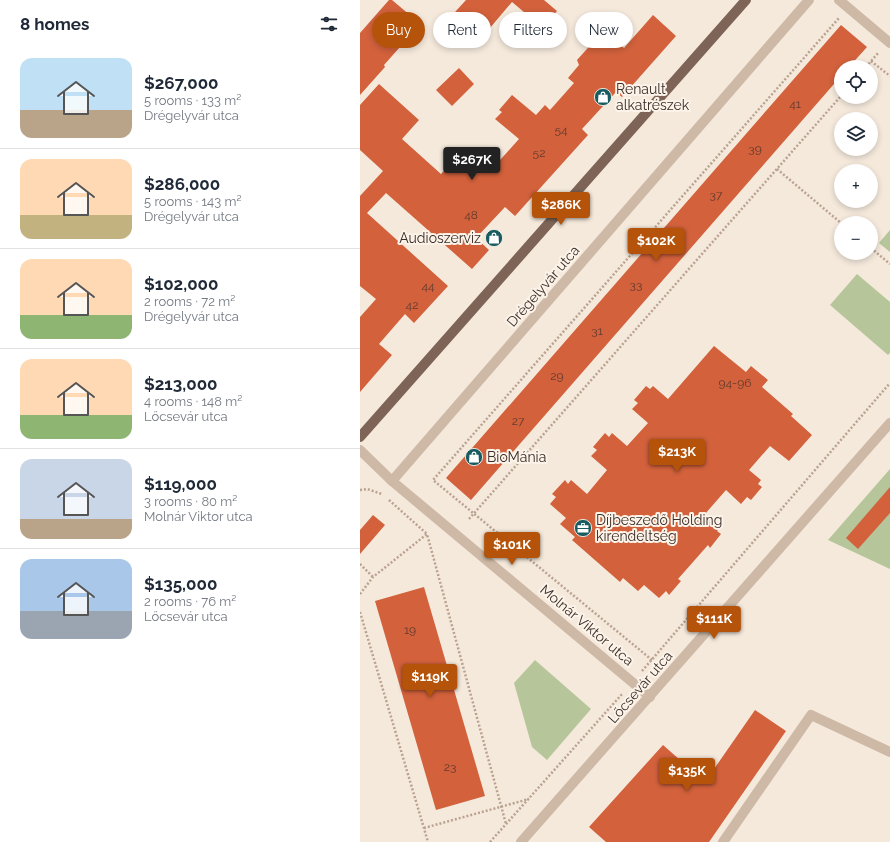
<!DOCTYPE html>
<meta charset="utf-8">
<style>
:root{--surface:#fff;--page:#f2f2f3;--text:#1f2937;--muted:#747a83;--line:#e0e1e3;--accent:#b45309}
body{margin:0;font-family:Raleway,sans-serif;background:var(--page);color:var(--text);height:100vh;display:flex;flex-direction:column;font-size:15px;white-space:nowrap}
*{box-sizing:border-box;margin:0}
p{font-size:13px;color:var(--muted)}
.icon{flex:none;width:22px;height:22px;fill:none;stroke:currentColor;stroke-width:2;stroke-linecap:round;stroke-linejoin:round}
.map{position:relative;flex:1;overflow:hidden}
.side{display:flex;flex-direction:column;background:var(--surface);width:360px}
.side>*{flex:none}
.banner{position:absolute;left:12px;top:12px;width:380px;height:36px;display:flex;gap:8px}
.controls{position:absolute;left:474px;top:60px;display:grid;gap:8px}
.controls a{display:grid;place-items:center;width:44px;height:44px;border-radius:50%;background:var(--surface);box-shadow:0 2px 6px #0003;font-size:20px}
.price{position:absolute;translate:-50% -34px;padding:0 9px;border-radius:4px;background:var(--accent);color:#fff;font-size:13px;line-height:26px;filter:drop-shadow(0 1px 2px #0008)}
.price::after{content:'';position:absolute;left:50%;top:24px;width:12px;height:9px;margin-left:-6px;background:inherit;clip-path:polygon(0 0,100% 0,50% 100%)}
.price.on{background:#222;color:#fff}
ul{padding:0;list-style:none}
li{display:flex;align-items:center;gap:12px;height:100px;padding:0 20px}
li+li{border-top:1px solid var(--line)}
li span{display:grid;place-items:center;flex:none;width:112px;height:80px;border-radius:12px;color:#555}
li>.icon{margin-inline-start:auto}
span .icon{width:48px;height:48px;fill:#fffc;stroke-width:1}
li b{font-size:17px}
h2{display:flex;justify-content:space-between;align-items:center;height:48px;padding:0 20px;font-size:17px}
.tag{padding:0 14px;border-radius:18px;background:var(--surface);box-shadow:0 2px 6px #0003;font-size:14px;line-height:36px}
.tag.on{background:var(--accent);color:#fff}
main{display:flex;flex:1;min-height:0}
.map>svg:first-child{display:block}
</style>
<main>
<section class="side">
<h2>8 homes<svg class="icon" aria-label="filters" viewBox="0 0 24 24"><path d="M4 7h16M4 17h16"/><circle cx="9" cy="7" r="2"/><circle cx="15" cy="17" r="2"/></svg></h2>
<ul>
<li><span style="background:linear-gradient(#bfe0f5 65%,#b9a48a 0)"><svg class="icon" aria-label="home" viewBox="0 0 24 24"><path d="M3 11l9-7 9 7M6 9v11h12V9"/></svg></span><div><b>$267,000</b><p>5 rooms · 133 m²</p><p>Drégelyvár utca</p></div></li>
<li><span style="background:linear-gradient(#ffd9b3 70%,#c2b280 0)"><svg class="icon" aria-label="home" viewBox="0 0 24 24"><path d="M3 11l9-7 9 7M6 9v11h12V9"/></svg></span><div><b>$286,000</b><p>5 rooms · 143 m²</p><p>Drégelyvár utca</p></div></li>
<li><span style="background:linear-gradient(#ffd9b3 70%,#8fb573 0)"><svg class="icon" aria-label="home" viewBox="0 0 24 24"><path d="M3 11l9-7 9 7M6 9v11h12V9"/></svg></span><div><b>$102,000</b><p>2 rooms · 72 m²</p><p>Drégelyvár utca</p></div></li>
<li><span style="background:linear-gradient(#ffd9b3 70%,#8fb573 0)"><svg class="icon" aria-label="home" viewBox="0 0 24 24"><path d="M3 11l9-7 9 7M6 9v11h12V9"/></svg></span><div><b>$213,000</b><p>4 rooms · 148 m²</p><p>Lőcsevár utca</p></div></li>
<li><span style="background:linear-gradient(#c9d6e8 75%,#b9a48a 0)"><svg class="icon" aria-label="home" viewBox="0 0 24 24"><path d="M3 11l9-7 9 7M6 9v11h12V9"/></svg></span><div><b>$119,000</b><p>3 rooms · 80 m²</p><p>Molnár Viktor utca</p></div></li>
<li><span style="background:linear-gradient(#a9c7e8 65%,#9aa5b1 0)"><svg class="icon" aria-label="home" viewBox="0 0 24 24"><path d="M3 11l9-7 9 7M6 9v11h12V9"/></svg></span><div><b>$135,000</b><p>2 rooms · 76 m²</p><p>Lőcsevár utca</p></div></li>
</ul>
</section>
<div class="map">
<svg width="530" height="842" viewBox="0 0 530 842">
<rect width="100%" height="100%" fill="#f5e9dc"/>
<!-- green -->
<g fill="#b7c69a">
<path d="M530 230V252L519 243Z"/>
<path d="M497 274 530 302V353L528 355 470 305Z"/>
<path d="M530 469V569L468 540Z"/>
<path d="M175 660 231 709 187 760 172 747 154 683Z"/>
</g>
<!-- building -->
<g fill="#d2613c">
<path d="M29 0H32L57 21 37 44 40 47 24 65 25 67 0 95V33Z"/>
<path d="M106 0H184L197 11 183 28 152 2 119 41 117 39 111 45 85 23Z"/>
<path d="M293 15 316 36 262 97 256 92 222 129 228 135 155 216 145 207 116 238 129 250 112 269 26 193 7 213 88 286 54 323 45 314 19 344 32 355 0 392V317L16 299 0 286V196L23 171 0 150V105L19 84 59 120 42 139 81 174 105 147 131 170 159 139 135 119 142 112 139 110 152 95 176 115 185 105 190 110 214 83 208 78 219 65 217 60 244 30 264 48Z"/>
<path d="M481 25 507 47 489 67H481V76L111 500 86 478Z"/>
<path d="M99 68 114 84 92 106 76 90Z"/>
<path d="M354 346 386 372 391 366 408 380 402 387 433 414 431 416 452 435 429 461 410 446 389 470 401 480 398 484 402 487 391 500 387 497 381 504 366 490 345 514 361 527 357 531 361 534 350 548 348 545 318 579 321 581 309 595 306 591 299 598 284 585 278 591 263 578 260 582 212 540 215 537 200 524 206 518 190 504 196 497 192 494 205 480 208 484 211 480 227 494 247 470 231 456 237 450 233 447 245 433 249 437 252 433 267 446 288 423 272 409 278 403 274 400 286 386 290 389 293 386 308 399Z"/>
<path d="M530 487V513L498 549 486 538Z"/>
<path d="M13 515 25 525 0 554V530Z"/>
<path d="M64 587 125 796 76 810 15 601Z"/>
<path d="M395 710 426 731 349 842H246L229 827 303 745 345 782Z"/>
</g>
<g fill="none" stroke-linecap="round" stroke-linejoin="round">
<!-- path -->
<g stroke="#baa290" stroke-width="2.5" stroke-dasharray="2 2" stroke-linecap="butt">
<path d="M511 61 530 76"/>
<path d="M506 67 519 52"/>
<path d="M417 169 481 223"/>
<path d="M511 248 530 264"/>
<path d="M0 490 7 489 22 494"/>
<path d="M29 500 67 534"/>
<path d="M109 519 481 96"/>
<path d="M0 564 13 577"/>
<path d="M0 594 13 577 67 534 146 824"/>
<path d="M0 612 68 842"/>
<path d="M292 660 73 480 479 18"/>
<path d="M282 671 530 383"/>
<path d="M64 828 169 799"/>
<path d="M130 842 263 693"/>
</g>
<!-- minor -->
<g stroke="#ceb9a6" stroke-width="10">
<path d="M479 0 530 43"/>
<path d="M0 450 32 481 290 697"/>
<path d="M32 481 449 0"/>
<path d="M161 842 530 423"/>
<path d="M363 842 451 715 530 752"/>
</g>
<!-- major -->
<path stroke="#7d6457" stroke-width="10" d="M0 437 386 0"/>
</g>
<!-- icons -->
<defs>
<symbol id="shop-disc" viewBox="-11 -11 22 22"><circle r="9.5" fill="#185b60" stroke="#fcf3e9"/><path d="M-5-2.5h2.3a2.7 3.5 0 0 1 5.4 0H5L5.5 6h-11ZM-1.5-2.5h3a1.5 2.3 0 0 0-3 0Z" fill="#fff"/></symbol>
<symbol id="office-disc" viewBox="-11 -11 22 22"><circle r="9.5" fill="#185b60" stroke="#fcf3e9"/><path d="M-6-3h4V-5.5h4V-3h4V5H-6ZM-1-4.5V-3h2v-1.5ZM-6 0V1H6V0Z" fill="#fff"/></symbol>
</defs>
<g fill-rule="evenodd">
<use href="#shop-disc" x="233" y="87" width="20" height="20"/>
<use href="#shop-disc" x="124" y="228" width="20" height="20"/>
<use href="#shop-disc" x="104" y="447" width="20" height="20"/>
<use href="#office-disc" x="213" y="518" width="20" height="20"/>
</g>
<g text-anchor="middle" stroke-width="4" stroke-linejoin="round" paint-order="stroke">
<!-- number labels -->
<g font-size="12" fill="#603a2d">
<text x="435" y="108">41</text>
<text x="201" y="134">54</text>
<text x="395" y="153">39</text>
<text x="179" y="157">52</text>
<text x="356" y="199">37</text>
<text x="111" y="219">48</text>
<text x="276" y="289">33</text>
<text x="68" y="290">44</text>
<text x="52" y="309">42</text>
<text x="237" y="335">31</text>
<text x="197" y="380">29</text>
<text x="375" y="387">94-96</text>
<text x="158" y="425">27</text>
<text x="50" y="634">19</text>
<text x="90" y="771">23</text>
</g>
<!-- poi labels -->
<g font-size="14" fill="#3a2d28" stroke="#fcf3e9" text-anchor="start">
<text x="256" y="94">Renault<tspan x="256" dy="16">alkatrészek</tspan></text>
<text x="121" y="243" text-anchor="end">Audioszerviz</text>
<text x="127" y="462">BioMánia</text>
<text x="236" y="525">Díjbeszedő Holding<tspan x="236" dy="16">kirendeltség</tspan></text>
</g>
<!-- street labels -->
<g font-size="14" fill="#3a2d28" stroke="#fcf3e9">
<text transform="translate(183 286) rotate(-49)" y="5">Drégelyvár utca</text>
<text transform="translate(227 625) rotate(40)" y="5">Molnár Viktor utca</text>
<text transform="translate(280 687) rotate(-49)" y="5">Lőcsevár utca</text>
</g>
</g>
</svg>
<div class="controls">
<a><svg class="icon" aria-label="locate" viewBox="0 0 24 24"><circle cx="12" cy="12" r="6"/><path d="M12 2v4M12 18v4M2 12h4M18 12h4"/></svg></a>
<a><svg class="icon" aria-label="layers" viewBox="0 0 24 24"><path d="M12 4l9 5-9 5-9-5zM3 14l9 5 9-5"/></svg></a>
<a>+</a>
<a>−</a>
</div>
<b class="price on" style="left:112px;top:181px">$267K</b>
<b class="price" style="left:201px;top:226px">$286K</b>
<b class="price" style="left:296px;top:262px">$102K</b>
<b class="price" style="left:317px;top:473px">$213K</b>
<b class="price" style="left:152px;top:566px">$101K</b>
<b class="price" style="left:354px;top:640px">$111K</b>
<b class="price" style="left:70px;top:698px">$119K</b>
<b class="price" style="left:327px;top:792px">$135K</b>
<div class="banner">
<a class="tag on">Buy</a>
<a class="tag">Rent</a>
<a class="tag">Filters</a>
<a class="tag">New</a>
</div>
</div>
</main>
